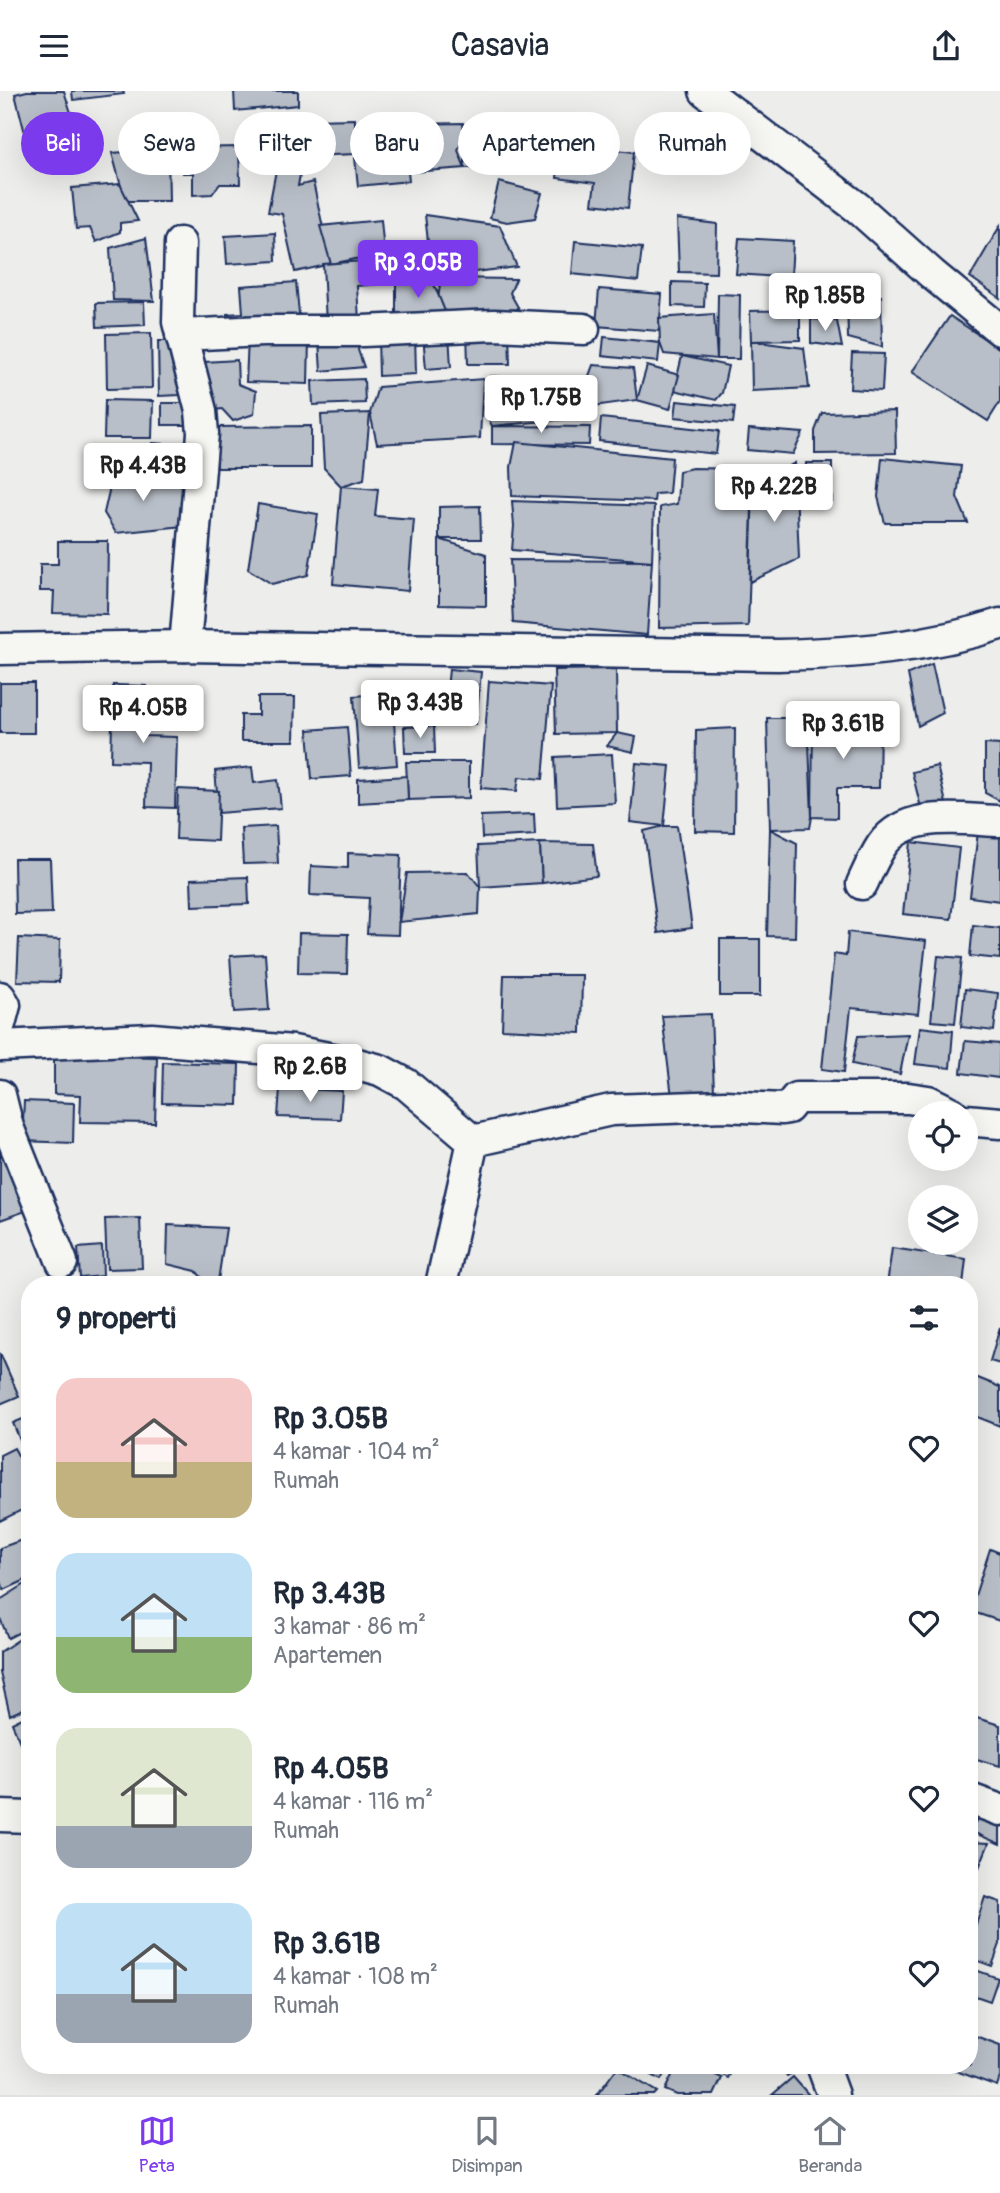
<!DOCTYPE html>
<html lang="id">
<meta charset="utf-8">
<style>
:root{--surface:#fff;--page:#f2f2f3;--text:#1f2937;--muted:#747a83;--line:#e0e1e3;--accent:#7c3aed}
body{margin:0;font-family:Pangolin,sans-serif;background:var(--page);color:var(--text);height:100vh;display:flex;flex-direction:column;font-size:26px;white-space:nowrap}
*{box-sizing:border-box;margin:0}
p{font-size:23px;color:var(--muted)}
.icon{flex:none;width:38px;height:38px;fill:none;stroke:currentColor;stroke-width:2;stroke-linecap:round;stroke-linejoin:round}
.map{position:relative;flex:1;overflow:hidden}
.drawer{position:absolute;left:21px;top:1185px;width:957px;height:798px;display:flex;flex-direction:column;background:var(--surface);border-radius:28px;box-shadow:0 7px 28px #0002}
.drawer>*{flex:none}
.top-card{position:absolute;left:21px;top:21px;width:959px;height:63px;display:flex;gap:14px}
.buttons{position:absolute;left:908px;top:1010px;display:grid;gap:14px}
.buttons a{display:grid;place-items:center;width:70px;height:70px;border-radius:50%;background:var(--surface);box-shadow:0 7px 28px #0002;font-size:35px}
.price{position:absolute;translate:-50% -60px;padding:0 16px;border-radius:7px;background:#fff;color:#222;font-size:23px;line-height:46px;filter:drop-shadow(0 2px 4px #0008)}
.price::after{content:'';position:absolute;left:50%;top:42px;width:21px;height:16px;margin-left:-10px;background:inherit;clip-path:polygon(0 0,100% 0,50% 100%)}
.price.active{background:var(--accent);color:#fff}
ul{padding:0;list-style:none}
li{display:flex;align-items:center;gap:21px;height:175px;padding:0 35px}
li span{display:grid;place-items:center;flex:none;width:196px;height:140px;border-radius:21px;color:#555}
li>.icon{margin-inline-start:auto}
span .icon{width:84px;height:84px;fill:#fffc;stroke-width:1}
li b{font-size:30px}
h2{display:flex;justify-content:space-between;align-items:center;height:84px;padding:0 35px;font-size:30px}
.chip{padding:0 24px;border-radius:32px;background:var(--surface);box-shadow:0 7px 28px #0002;font-size:24px;line-height:63px}
.chip.active{background:var(--accent);color:#fff}
header{display:flex;justify-content:space-between;align-items:center;height:91px;padding:0 35px;background:var(--surface);font-size:32px;font-weight:600}
.tabs{display:flex;justify-content:space-around;align-items:center;height:98px;border-top:2px solid var(--line);background:var(--surface);font-size:19px;color:var(--muted)}
.tabs a{display:grid;justify-items:center;gap:4px}
.tabs .active{color:var(--accent)}
.map>svg:first-child{display:block}
</style>
<header><svg class="icon" aria-label="menu" viewBox="0 0 24 24"><path d="M4 6h16M4 12h16M4 18h16"/></svg>Casavia<svg class="icon" aria-label="share" viewBox="0 0 24 24"><path d="M12 15V3M7 8l5-5 5 5M5 13v7h14v-7"/></svg></header>
<div class="map">
<svg width="1000" height="2004" viewBox="0 0 1000 2004">
<rect width="100%" height="100%" fill="#edeeec"/>
<filter id="ink" filterUnits="userSpaceOnUse"><feTurbulence type="fractalNoise" baseFrequency=".0143" numOctaves="2"/><feDisplacementMap in="SourceGraphic" scale="14" xChannelSelector="R" yChannelSelector="G"/><feConvolveMatrix kernelMatrix="1 2 1 2 8 2 1 2 1" color-interpolation-filters="sRGB"/></filter>
<g filter="url(#ink)">
<!-- building -->
<g fill="#b9bfc8" stroke="#1b2f5e" stroke-width="2">
<path d="M27 0H64L80 50 52 58H29L15 3Z"/>
<path d="M72 0H123L124 3 73 9Z"/>
<path d="M234 0H298V14L235 20Z"/>
<path d="M355 28V63L311 65V29Z"/>
<path d="M463 32 464 45 458 59 465 77 413 81 406 62 410 33Z"/>
<path d="M517 43 529 75 465 77 464 45Z"/>
<path d="M561 53 634 61 628 117 592 113 595 92 557 87Z"/>
<path d="M239 56 240 93H220L212 103 193 104V82H183L182 57Z"/>
<path d="M168 58 169 110H125L112 62Z"/>
<path d="M406 62 409 90 358 95 355 67Z"/>
<path d="M277 74 301 78 298 95 313 91 331 173 295 181 282 123 268 121Z"/>
<path d="M499 91 542 102 535 127 507 131 490 127Z"/>
<path d="M120 93 138 130 120 132V141L96 151 90 137 76 138 72 97Z"/>
<path d="M425 124 500 135 517 176 432 186Z"/>
<path d="M677 128 717 133 716 182 679 181Z"/>
<path d="M381 129 384 162 331 173 320 135Z"/>
<path d="M1000 135V207L970 186Z"/>
<path d="M275 142 276 170 227 173 225 145Z"/>
<path d="M146 147 154 210 113 209 110 157Z"/>
<path d="M739 147 793 150 791 187 736 183Z"/>
<path d="M575 150 642 157 638 190 572 183Z"/>
<path d="M377 169 379 193 357 195 359 230 326 233 323 173Z"/>
<path d="M441 187 516 188 510 202 519 218 447 225 438 208Z"/>
<path d="M296 191 300 233 228 238 227 223 243 222 241 195Z"/>
<path d="M433 191 447 225 396 226V192Z"/>
<path d="M672 191 705 192 704 216 672 215Z"/>
<path d="M599 198 662 203 659 240 596 235Z"/>
<path d="M718 203 740 204 739 268H717Z"/>
<path d="M847 205H881L882 256 848 247Z"/>
<path d="M144 211 145 234 97 236 96 212Z"/>
<path d="M800 219V249L751 250 750 220Z"/>
<path d="M714 223 717 268 664 263 660 252 659 227Z"/>
<path d="M950 225 1000 258V311L988 330 912 281Z"/>
<path d="M811 228 837 230 842 256 811 252Z"/>
<path d="M467 240H509L510 273H468Z"/>
<path d="M151 242 152 297 107 298 106 243Z"/>
<path d="M449 242 451 276 426 278 423 244Z"/>
<path d="M415 243 416 283 379 285 378 245Z"/>
<path d="M363 246 358 259 364 276 321 280 319 250Z"/>
<path d="M604 246 660 252 658 271 602 265Z"/>
<path d="M248 247H309L308 293 246 291Z"/>
<path d="M158 250H179L180 304 159 305Z"/>
<path d="M751 250 804 257 809 297 752 300Z"/>
<path d="M852 262 884 263 882 300 850 298Z"/>
<path d="M682 265 728 275 722 302 716 309 674 299Z"/>
<path d="M237 269 238 293 256 300 254 323 233 330 222 318 207 320 204 271Z"/>
<path d="M593 274 633 277 637 309 594 315 586 293Z"/>
<path d="M647 275 679 284 670 318 637 309Z"/>
<path d="M490 285 586 293 579 312 589 326 492 335 481 313Z"/>
<path d="M364 288 365 312 313 314 312 290Z"/>
<path d="M483 288 480 347 377 353 370 322 378 296Z"/>
<path d="M105 309 153 310 152 347H104Z"/>
<path d="M677 310 735 316 733 332 675 326Z"/>
<rect x="162" y="312" width="26" height="22"/>
<path d="M895 320 896 362 815 363V340L822 322Z"/>
<path d="M370 322 364 388 341 395 324 377 321 324Z"/>
<path d="M601 327 719 340 716 363 599 350Z"/>
<path d="M311 335V377H217V336Z"/>
<path d="M492 335 590 336 589 354 492 353Z"/>
<path d="M749 338 803 342 793 363 747 359Z"/>
<path d="M516 351 672 367 669 402 655 403 654 410 512 405 511 376Z"/>
<path d="M152 352 190 355 188 378 150 374Z"/>
<path d="M882 367 961 375 957 406 968 432H885L878 406Z"/>
<path d="M795 372 799 468 750 491 753 395Z"/>
<path d="M806 372H832V410H805Z"/>
<path d="M692 377 748 378 747 387H753L748 535 659 537 660 416 677 413 679 380Z"/>
<path d="M114 378 186 395 182 415 183 435 116 442 104 422Z"/>
<path d="M341 395 378 398 375 425 414 428 408 500 333 493Z"/>
<path d="M512 410 654 415 652 470 512 459 514 435Z"/>
<path d="M258 413 318 423 308 484 272 493 248 478Z"/>
<path d="M480 415 481 448H439V416Z"/>
<path d="M439 448 486 463V515L439 514Z"/>
<path d="M58 450H108L107 523 53 522 54 500H40V473H58Z"/>
<path d="M510 469 652 470 647 544 513 532Z"/>
<path d="M932 573 943 622 918 635 908 583Z"/>
<path d="M449 578 481 581 476 633 444 630Z"/>
<path d="M616 578 617 642 556 643 554 579Z"/>
<path d="M489 590 551 595 543 688 519 686 517 700 481 697Z"/>
<rect x="0" y="592" width="34" height="50"/>
<path d="M113 594 147 595 145 645 177 646 175 717 146 716 147 671 111 670Z"/>
<path d="M392 602 397 674 359 677 354 605Z"/>
<path d="M258 606H295L294 650H241V624H258Z"/>
<path d="M767 627H808L812 726 810 737 770 738Z"/>
<path d="M813 629 880 630 879 697H837V727L812 726Z"/>
<path d="M434 635 435 662H405L404 636Z"/>
<path d="M347 636 351 685 312 688 308 639Z"/>
<path d="M735 637 734 741 695 740 696 639Z"/>
<path d="M617 642 636 646 633 661 607 655Z"/>
<path d="M985 653 1000 654V710L985 702Z"/>
<path d="M612 663 615 712 557 715 555 666Z"/>
<path d="M406 671H469V707L408 709Z"/>
<path d="M636 672 670 675 664 735 630 731Z"/>
<path d="M937 675 946 712 921 717 912 681Z"/>
<path d="M252 676 254 692 278 689 281 717 219 722 215 680Z"/>
<path d="M407 685 408 709 358 712V688Z"/>
<path d="M178 698 219 700 217 750 176 748Z"/>
<path d="M534 723 535 744 482 747 481 725Z"/>
<path d="M276 735 278 772 243 773 241 737Z"/>
<path d="M664 735H677L692 837 658 842 644 740Z"/>
<path d="M770 738 797 752 795 846 767 845Z"/>
<path d="M978 741 1000 744V810L970 806Z"/>
<path d="M911 751 959 757 951 828 903 823Z"/>
<path d="M540 752 542 792 480 796 478 755Z"/>
<path d="M540 752 593 753 597 785 542 792Z"/>
<path d="M348 762 401 764 398 844 367 843 369 807 310 804 311 775 348 777Z"/>
<path d="M14 768H50L52 822 15 823Z"/>
<path d="M468 781 480 796 479 823 399 831 407 782Z"/>
<path d="M248 786 249 813 192 815 191 788Z"/>
<path d="M973 834 1000 837V868L970 865Z"/>
<path d="M848 841 926 850 918 923 851 917 844 981 822 978 834 863 846 865Z"/>
<path d="M299 842 348 843 347 883 298 882Z"/>
<path d="M19 847 60 849 59 891 17 890Z"/>
<rect x="720" y="848" width="40" height="57"/>
<path d="M265 863 269 919 234 921 230 865Z"/>
<path d="M938 865 962 867 955 932 931 930Z"/>
<path d="M504 884H582L581 942 502 938Z"/>
<path d="M965 898 998 902 994 940 961 936Z"/>
<path d="M711 923 714 1001 672 1006 662 925Z"/>
<path d="M920 936 953 940 950 977 915 973Z"/>
<path d="M908 943 900 983 852 973 858 945Z"/>
<path d="M965 950 1000 953 999 987 961 982Z"/>
<path d="M54 964 157 966 155 1032 80 1031 81 1004 54 1003Z"/>
<path d="M163 971 239 973 238 1014 162 1012Z"/>
<path d="M280 997 342 1000 340 1028 278 1026Z"/>
<path d="M24 1010 74 1012 73 1052 22 1050Z"/>
<path d="M4 1055 26 1120 0 1129V1057Z"/>
<path d="M140 1127 142 1177 107 1178 105 1128Z"/>
<path d="M168 1134 226 1137 218 1190 203 1188 196 1180 167 1173Z"/>
<path d="M102 1155 103 1185 80 1187 78 1157Z"/>
<path d="M892 1157 966 1168 963 1194H887Z"/>
<path d="M1000 1236V1273L990 1270Z"/>
<path d="M0 1262 19 1305 0 1313Z"/>
<path d="M973 1285 1000 1296V1335L970 1323V1293Z"/>
<path d="M30 1325V1374L13 1332Z"/>
<path d="M14 1357 30 1386V1415L0 1430V1364Z"/>
<path d="M30 1446V1487L4 1499 0 1487V1457Z"/>
<path d="M990 1458 1000 1462V1530L970 1520Z"/>
<path d="M30 1490V1536L8 1547 0 1527V1509Z"/>
<path d="M30 1541V1615L10 1624 0 1582V1561Z"/>
<path d="M30 1623V1676L12 1632Z"/>
<path d="M970 1625 1000 1634V1675L970 1666Z"/>
<path d="M985 1716 1000 1724V1753L970 1740Z"/>
<path d="M970 1751 989 1752 976 1784 970 1781Z"/>
<path d="M985 1806 1000 1811V1853L992 1875 970 1867V1851Z"/>
<path d="M970 1877 998 1887 990 1910 970 1903Z"/>
<path d="M970 1943 1000 1954V1986L997 1995 945 1976V1974H970Z"/>
<path d="M633 1974H669L661 1989Z"/>
<path d="M677 1974H695L722 1987 714 2004H677L665 1999Z"/>
<path d="M705 1974H736L728 1987Z"/>
<path d="M781 1974H808L787 1985Z"/>
<path d="M617 1977 657 2001 654 2004H597Z"/>
<path d="M793 1986 809 2004H772Z"/>
</g>
<g fill="none" stroke-linecap="round" stroke-linejoin="round">
<defs>
<g id="minor">
<path d="M705 0 858 117 932 183 1000 239"/>
<path d="M180 152 178 231 201 320 203 342 185 555"/>
<path d="M181 244 263 240H363L494 234 584 238"/>
<path d="M0 558 185 555 778 564C854 562 928 557 1000 533"/>
<path d="M862 793C868 780 874 766 882 754 907 718 963 729 1000 730"/>
<path d="M0 906 5 914 0 933"/>
<path d="M0 955 152 948 293 960 353 972 380 979 406 993 473 1050"/>
<path d="M0 1004 8 1036 62 1171"/>
<path d="M966 1029 1000 1032"/>
<path d="M441 1194 473 1050 611 1019 725 1015 782 1018 788 1017 796 1007H908L928 1010 952 1022"/>
<path d="M970 1708 1000 1719"/>
<path d="M0 1725 30 1726"/>
<path d="M822 1974 833 2004"/>
</g>
</defs>
<!-- minor casing -->
<use href="#minor" stroke="#1b2f5e" stroke-width="35"/>
<!-- minor -->
<use href="#minor" stroke="#f6f6f2" stroke-width="30"/>
</g>
</g>
</svg>
<div class="buttons">
<a><svg class="icon" aria-label="locate" viewBox="0 0 24 24"><circle cx="12" cy="12" r="6"/><path d="M12 2v4M12 18v4M2 12h4M18 12h4"/></svg></a>
<a><svg class="icon" aria-label="layers" viewBox="0 0 24 24"><path d="M12 4l9 5-9 5-9-5zM3 14l9 5 9-5"/></svg></a>
</div>
<b class="price active" style="left:418px;top:209px">Rp 3.05B</b>
<b class="price" style="left:825px;top:242px">Rp 1.85B</b>
<b class="price" style="left:541px;top:344px">Rp 1.75B</b>
<b class="price" style="left:143px;top:412px">Rp 4.43B</b>
<b class="price" style="left:774px;top:433px">Rp 4.22B</b>
<b class="price" style="left:420px;top:649px">Rp 3.43B</b>
<b class="price" style="left:143px;top:654px">Rp 4.05B</b>
<b class="price" style="left:843px;top:670px">Rp 3.61B</b>
<b class="price" style="left:310px;top:1013px">Rp 2.6B</b>
<div class="top-card">
<a class="chip active">Beli</a>
<a class="chip">Sewa</a>
<a class="chip">Filter</a>
<a class="chip">Baru</a>
<a class="chip">Apartemen</a>
<a class="chip">Rumah</a>
</div>
<section class="drawer">
<h2>9 properti<svg class="icon" aria-label="filters" viewBox="0 0 24 24"><path d="M4 7h16M4 17h16"/><circle cx="9" cy="7" r="2"/><circle cx="15" cy="17" r="2"/></svg></h2>
<ul>
<li><span style="background:linear-gradient(#f6c9c9 60%,#c2b280 0)"><svg class="icon" aria-label="home" viewBox="0 0 24 24"><path d="M3 11l9-7 9 7M6 9v11h12V9"/></svg></span><div><b>Rp 3.05B</b><p>4 kamar · 104 m²</p><p>Rumah</p></div><svg class="icon" aria-label="heart" viewBox="0 0 24 24"><path d="M12 20l-8-8c-3-5 5-10 8-4 3-6 11-1 8 4z"/></svg></li>
<li><span style="background:linear-gradient(#bfe0f5 60%,#8fb573 0)"><svg class="icon" aria-label="home" viewBox="0 0 24 24"><path d="M3 11l9-7 9 7M6 9v11h12V9"/></svg></span><div><b>Rp 3.43B</b><p>3 kamar · 86 m²</p><p>Apartemen</p></div><svg class="icon" aria-label="heart" viewBox="0 0 24 24"><path d="M12 20l-8-8c-3-5 5-10 8-4 3-6 11-1 8 4z"/></svg></li>
<li><span style="background:linear-gradient(#dfe7d0 70%,#9aa5b1 0)"><svg class="icon" aria-label="home" viewBox="0 0 24 24"><path d="M3 11l9-7 9 7M6 9v11h12V9"/></svg></span><div><b>Rp 4.05B</b><p>4 kamar · 116 m²</p><p>Rumah</p></div><svg class="icon" aria-label="heart" viewBox="0 0 24 24"><path d="M12 20l-8-8c-3-5 5-10 8-4 3-6 11-1 8 4z"/></svg></li>
<li><span style="background:linear-gradient(#bfe0f5 65%,#9aa5b1 0)"><svg class="icon" aria-label="home" viewBox="0 0 24 24"><path d="M3 11l9-7 9 7M6 9v11h12V9"/></svg></span><div><b>Rp 3.61B</b><p>4 kamar · 108 m²</p><p>Rumah</p></div><svg class="icon" aria-label="heart" viewBox="0 0 24 24"><path d="M12 20l-8-8c-3-5 5-10 8-4 3-6 11-1 8 4z"/></svg></li>
</ul>
</section>
</div>
<nav class="tabs">
<a class="active"><svg class="icon" aria-label="map" viewBox="0 0 24 24"><path d="M3 6l6-2 6 2 6-2v14l-6 2-6-2-6 2zM9 4v14M15 6v14"/></svg>Peta</a>
<a><svg class="icon" aria-label="saved" viewBox="0 0 24 24"><path d="M7 4h10v16l-5-4-5 4z"/></svg>Disimpan</a>
<a><svg class="icon" aria-label="home" viewBox="0 0 24 24"><path d="M3 11l9-7 9 7M6 9v11h12V9"/></svg>Beranda</a>
</nav>
